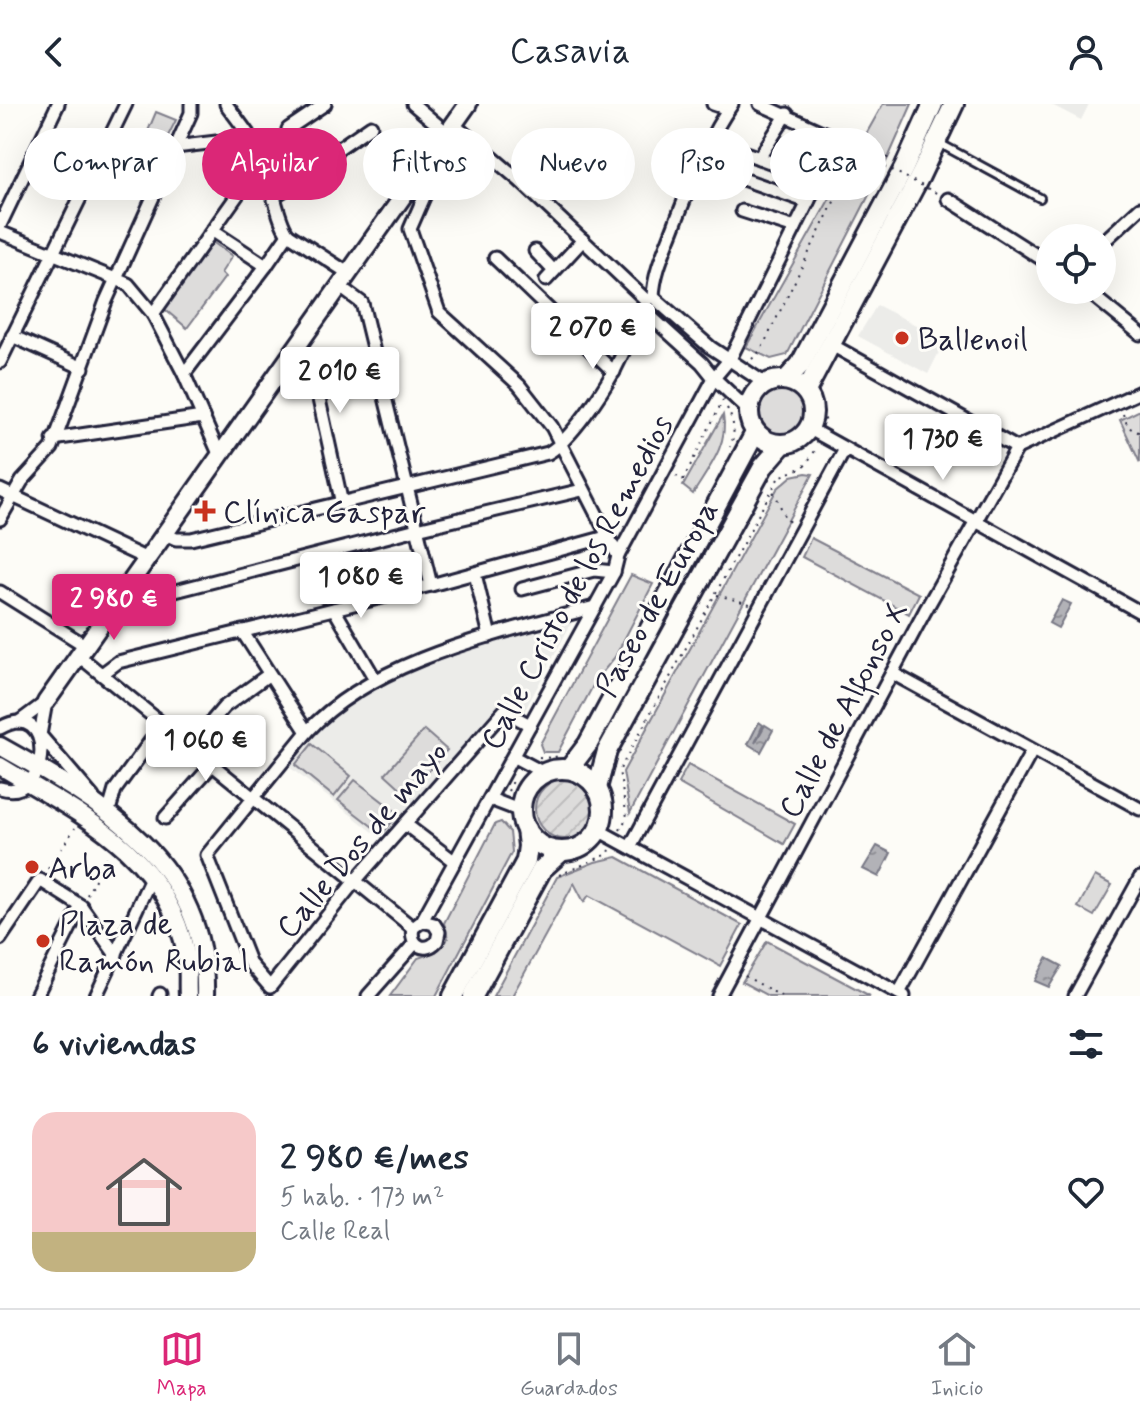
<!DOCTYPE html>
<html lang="es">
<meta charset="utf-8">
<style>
:root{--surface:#fff;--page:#f2f2f3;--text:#1f2937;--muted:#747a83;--line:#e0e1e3;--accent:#db2777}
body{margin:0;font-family:Mynerve,sans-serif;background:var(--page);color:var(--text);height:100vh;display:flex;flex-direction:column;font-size:30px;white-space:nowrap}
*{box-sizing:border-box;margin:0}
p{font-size:26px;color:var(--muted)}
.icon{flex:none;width:44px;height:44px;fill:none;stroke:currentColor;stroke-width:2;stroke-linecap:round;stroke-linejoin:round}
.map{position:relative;height:892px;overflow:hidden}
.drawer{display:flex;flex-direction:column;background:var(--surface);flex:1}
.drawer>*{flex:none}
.top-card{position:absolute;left:24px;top:24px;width:1092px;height:72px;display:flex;gap:16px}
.controls{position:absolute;left:1036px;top:120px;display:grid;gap:16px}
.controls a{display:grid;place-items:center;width:80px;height:80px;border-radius:50%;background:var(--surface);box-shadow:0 8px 32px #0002;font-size:40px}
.price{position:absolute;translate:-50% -68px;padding:0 18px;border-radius:8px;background:#fff;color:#222;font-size:26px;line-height:52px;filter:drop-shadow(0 2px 4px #0008)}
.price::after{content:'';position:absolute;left:50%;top:48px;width:24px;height:18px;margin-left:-12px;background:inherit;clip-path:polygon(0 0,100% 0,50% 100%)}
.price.active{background:var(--accent);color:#fff}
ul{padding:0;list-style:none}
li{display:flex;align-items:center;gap:24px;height:200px;padding:0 32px}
li span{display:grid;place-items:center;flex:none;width:224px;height:160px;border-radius:24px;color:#555}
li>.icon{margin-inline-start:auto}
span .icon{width:96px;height:96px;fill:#fffc;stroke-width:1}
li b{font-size:34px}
h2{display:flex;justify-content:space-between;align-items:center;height:96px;padding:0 32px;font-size:34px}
.chip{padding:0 28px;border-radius:36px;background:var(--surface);box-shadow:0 8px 32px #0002;font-size:28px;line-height:72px}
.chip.active{background:var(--accent);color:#fff}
header{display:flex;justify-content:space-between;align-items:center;height:104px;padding:0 32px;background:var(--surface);font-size:36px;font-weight:600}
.tab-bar{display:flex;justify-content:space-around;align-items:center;height:112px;border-top:2px solid var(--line);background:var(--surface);font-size:22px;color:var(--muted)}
.tab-bar a{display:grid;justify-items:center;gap:4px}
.tab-bar .active{color:var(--accent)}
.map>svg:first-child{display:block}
</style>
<header><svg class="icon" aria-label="back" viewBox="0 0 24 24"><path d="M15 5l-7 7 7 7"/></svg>Casavia<svg class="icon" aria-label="person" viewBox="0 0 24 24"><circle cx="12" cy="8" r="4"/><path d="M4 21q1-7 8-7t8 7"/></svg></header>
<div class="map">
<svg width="1140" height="892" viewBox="0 0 1140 892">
<defs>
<pattern id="garden-furrows" width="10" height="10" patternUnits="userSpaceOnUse" patternTransform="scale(2)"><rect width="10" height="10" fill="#dddcdb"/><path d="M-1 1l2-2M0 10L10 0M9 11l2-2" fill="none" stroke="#bdbcbd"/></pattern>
<pattern id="water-ripples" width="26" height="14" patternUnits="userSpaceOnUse" patternTransform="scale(2)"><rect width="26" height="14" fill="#b2b2b7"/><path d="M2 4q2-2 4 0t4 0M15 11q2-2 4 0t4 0" fill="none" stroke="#909096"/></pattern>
</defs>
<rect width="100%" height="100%" fill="#fdfcf7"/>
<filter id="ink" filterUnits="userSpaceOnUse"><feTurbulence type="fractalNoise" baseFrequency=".0125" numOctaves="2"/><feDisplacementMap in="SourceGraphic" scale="16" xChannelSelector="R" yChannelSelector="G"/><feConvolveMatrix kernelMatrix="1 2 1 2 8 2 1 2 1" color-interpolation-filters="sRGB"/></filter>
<g filter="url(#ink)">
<!-- built -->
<g fill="#ecece9">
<path d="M1050 0H1089L1081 16Z"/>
<path d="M877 201 945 236 928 270 858 232Z"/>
<path d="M574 514 524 608 502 597 382 735 288 662 321 617 379 578 489 537Z"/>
</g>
<!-- green -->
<g fill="#dddcdb" stroke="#807f8b" stroke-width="2">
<path d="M883 0H912L889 52 787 251 771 255 746 243Z"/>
<path d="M156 8 176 16 167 34 148 27Z"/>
<path d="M211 137 232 152 221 169 225 173 187 224 162 203Z"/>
<circle cx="783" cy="308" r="23"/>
<path d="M1140 306V359L1120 316Z"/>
<path d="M723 311C729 341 708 365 693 390L683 382Z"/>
<path d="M806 369 813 370 630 709 623 668 777 385 792 372Z"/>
<path d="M811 434 919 490 909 510 802 453Z"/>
<path d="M631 471 653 480 615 553 596 576 558 648H543L540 640Z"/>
<path d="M424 626 447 646 408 691 385 670Z"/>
<path d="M312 640 351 672 334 693 295 661Z"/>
<path d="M688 661 795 720 784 740 678 679Z"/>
<path d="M355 676 399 710 382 730 338 696Z"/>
<path d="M501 718 510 728 512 748 436 892H390L418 854 436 848 448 834 444 819 495 720Z"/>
<path d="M617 753 742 821 720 862 589 791 584 798 574 779 512 892H493L557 773 595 758Z"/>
<path d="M1095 772 1112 781 1094 812 1078 803Z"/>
<path d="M767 837 870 892H768L742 878Z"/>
</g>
<!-- garden -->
<circle fill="url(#garden-furrows)" stroke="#807f8b" stroke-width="2" cx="565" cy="705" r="30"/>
<!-- water -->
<g fill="url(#water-ripples)" stroke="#787885" stroke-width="2">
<path d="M1062 496 1071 500 1058 524 1049 519Z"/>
<path d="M759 618 763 621 755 639 765 621 773 626 761 648 748 640Z"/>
<path d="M877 742 891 749 879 773 863 765Z"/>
<path d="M1047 854 1062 862 1049 883 1035 877Z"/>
</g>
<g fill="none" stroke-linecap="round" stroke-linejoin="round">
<defs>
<path id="lane" d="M937 38 1040 94"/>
<g id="street">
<path d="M226 0C239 18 256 38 264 58 272 78 277 116 288 130L348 169"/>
<path d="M413 0 447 29"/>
<path d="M713 0 728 5"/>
<path d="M760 0 833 33 849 44"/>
<path d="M453 20 519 76 645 195"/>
<path d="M288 25 325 0"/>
<path d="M710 36 819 76"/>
<path d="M442 39 444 47 410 125 439 208 519 281 552 323 618 452"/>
<path d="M175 43 233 36"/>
<path d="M759 54 787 10"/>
<path d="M737 73 808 98"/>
<path d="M948 95 1050 160"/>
<path d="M274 96 276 91 315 67 313 62 371 22"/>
<path d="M742 107 795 124"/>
<path d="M0 121 58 0"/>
<path d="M213 127 266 162"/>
<path d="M0 128 128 180 153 210 184 270 220 352"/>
<path d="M1102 139 1140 104"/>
<path d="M535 147 554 167"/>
<path d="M495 154 614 268"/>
<path d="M546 176 583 136"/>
<path d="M339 182 362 199 431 481"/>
<path d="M1086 186 1140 230"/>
<path d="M653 193C654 166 667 142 676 117 692 77 707 35 732 0"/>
<path d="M653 193 710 243 766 280"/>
<path d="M647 209 702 259 714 274 749 307"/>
<path d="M153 210 263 55"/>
<path d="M12 232 83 264"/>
<path d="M830 240 1017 344"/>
<path d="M298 241 308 253 313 268 342 400"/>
<path d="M0 258 126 0"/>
<path d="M184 270 266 162 288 130"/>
<path d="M808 324 1140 508"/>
<path d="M53 335 203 313"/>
<path d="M1017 344 1140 288"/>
<path d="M0 386 147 455"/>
<path d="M0 415 22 377 52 344 106 197 191 9V0"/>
<path d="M165 430 176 435H191L548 349C570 337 603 287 615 265 625 246 632 225 647 209L645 195"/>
<path d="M475 470 490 532"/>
<path d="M126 485 142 493H152L417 425 582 386"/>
<path d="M522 485 594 466 614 468"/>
<path d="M0 488 86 542"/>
<path d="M334 505 375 575"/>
<path d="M242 527 307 628"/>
<path d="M79 552 413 824"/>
<path d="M892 569 1140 705"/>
<path d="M102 570 118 558 431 481 606 433"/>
<path d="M46 598 40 631 93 693"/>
<path d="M19 618 46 598"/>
<path d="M530 621 504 607 355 777 270 883 250 860 207 751 307 628C375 554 501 529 595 503"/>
<path d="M0 624C57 592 52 700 0 684"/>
<path d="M190 643 224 603 268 571"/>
<path d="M514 653 544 669"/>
<path d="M490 695 521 707"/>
<path d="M108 710 115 686 163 620"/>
<path d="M165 714 212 661"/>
<path d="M405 720 455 758"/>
<path d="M598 726 904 892"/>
<path d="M630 743 845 345"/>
<path d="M422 817 434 820 439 828 437 837C425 850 409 841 413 824L422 817 614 468 618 452 714 274 730 255 826 62 834 39 833 33"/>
<path d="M0 835 40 776 81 802 116 851"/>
<path d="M899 889 1032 647"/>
<path d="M36 892 81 802"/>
<path d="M96 892 152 772"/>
<path d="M159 892 160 890"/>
<path d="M368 892 415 839"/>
<path d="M719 892 925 507 1017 344"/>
<path d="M1075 892 1140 774"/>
</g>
<g id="secondary">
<path d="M46 598 468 0"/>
<path d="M0 642C102 699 209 759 205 892"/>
<path d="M0 662C79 710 165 748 186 849 189 862 187 878 188 892"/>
</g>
<g id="primary">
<path d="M786 276 800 261 904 64 933 0"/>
<circle cx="781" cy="308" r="32"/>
<path d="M806 287 920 72 954 0"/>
<path d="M569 665 588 640 755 329"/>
<circle cx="562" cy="706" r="41"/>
<path d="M597 684 607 647 763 363 782 341"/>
<path d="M453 892 526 757 528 742 526 725"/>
<path d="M473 892 542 765 562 747"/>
</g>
</defs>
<!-- lane casing -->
<use href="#lane" stroke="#22223b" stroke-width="12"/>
<!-- street casing -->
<use href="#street" stroke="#22223b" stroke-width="17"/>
<!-- secondary casing -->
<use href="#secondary" stroke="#22223b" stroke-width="22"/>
<!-- primary casing -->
<use href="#primary" stroke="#22223b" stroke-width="24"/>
<!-- path -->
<g stroke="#22223b" stroke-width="2" stroke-dasharray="2 6" stroke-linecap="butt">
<path d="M860 46 865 41 891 56"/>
<path d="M752 255 761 246 855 55"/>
<path d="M820 291 826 320"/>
<path d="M727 304C734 318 736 328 730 343"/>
<path d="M1123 310 1128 323 1140 329"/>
<path d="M676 372 683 376 723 296"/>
<path d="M773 388C781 397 781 413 791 419"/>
<path d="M717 491 750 500"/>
<path d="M539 653 552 654 561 651"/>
<path d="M508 687 514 675"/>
<path d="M620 726 627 713 619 667 779 373 804 363 817 344"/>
<path d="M48 765 75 724"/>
<path d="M559 771 608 750 610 746"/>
<path d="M87 791 108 750"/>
<path d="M745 872 781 892"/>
</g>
<!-- lane -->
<use href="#lane" stroke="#fdfcf7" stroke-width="6"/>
<!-- street -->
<use href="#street" stroke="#fdfcf7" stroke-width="11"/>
<!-- secondary -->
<use href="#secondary" stroke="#fdfcf7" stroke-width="16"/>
<!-- primary -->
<use href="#primary" stroke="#fdfcf7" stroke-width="18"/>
<!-- path-bridge -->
<path stroke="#22223b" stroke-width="2" stroke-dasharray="2 6" stroke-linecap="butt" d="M849 44 948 95"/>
</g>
</g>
<!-- markers -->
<g fill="#c8321e" stroke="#fdfcf7" stroke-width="3">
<circle cx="902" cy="234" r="8"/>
<path d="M201 395h8v8h8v8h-8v8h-8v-8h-8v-8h8z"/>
<circle cx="32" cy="763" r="8"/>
<circle cx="43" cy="837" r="8"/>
</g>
<g text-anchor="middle" stroke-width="6" stroke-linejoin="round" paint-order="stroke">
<!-- poi labels -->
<g font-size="32" fill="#22223b" stroke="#fdfcf7" text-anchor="start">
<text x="918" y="245">Ballenoil</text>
<text x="223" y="418">Clínica Gaspar</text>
<text x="48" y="774">Arba</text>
<text x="59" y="830">Plaza de<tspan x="59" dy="37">Ramón Rubial</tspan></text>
</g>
<!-- street labels -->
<g font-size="32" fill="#22223b" stroke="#fdfcf7">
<text transform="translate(576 478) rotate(-62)" y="11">Calle Cristo de los Remedios</text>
<text transform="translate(656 494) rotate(-61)" y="11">Paseo de Europa</text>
<text transform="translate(843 605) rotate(-62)" y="11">Calle de Alfonso X</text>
<text transform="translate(361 735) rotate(-50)" y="11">Calle Dos de mayo</text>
</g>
</g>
</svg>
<div class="controls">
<a><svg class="icon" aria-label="locate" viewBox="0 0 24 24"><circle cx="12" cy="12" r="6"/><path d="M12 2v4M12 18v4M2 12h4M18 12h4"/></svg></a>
</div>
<b class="price" style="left:593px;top:267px">2 070 €</b>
<b class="price" style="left:340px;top:311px">2 010 €</b>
<b class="price" style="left:943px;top:378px">1 730 €</b>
<b class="price" style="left:361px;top:516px">1 080 €</b>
<b class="price active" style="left:114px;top:538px">2 980 €</b>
<b class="price" style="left:206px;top:679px">1 060 €</b>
<div class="top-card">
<a class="chip">Comprar</a>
<a class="chip active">Alquilar</a>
<a class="chip">Filtros</a>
<a class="chip">Nuevo</a>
<a class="chip">Piso</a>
<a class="chip">Casa</a>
</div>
</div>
<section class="drawer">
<h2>6 viviendas<svg class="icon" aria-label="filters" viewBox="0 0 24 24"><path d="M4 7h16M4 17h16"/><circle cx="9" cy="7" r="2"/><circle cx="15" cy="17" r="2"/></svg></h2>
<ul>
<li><span style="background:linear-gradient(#f6c9c9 75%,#c2b280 0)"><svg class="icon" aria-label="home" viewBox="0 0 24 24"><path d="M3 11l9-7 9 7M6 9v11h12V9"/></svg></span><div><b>2 980 €/mes</b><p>5 hab. · 173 m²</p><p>Calle Real</p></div><svg class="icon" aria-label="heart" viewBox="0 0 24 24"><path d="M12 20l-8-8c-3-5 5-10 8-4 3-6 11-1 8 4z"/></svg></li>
</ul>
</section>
<nav class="tab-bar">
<a class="active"><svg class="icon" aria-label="map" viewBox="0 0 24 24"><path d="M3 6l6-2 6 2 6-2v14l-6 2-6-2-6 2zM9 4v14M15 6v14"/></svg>Mapa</a>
<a><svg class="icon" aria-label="saved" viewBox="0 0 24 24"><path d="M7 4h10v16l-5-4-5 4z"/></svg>Guardados</a>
<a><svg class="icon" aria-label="home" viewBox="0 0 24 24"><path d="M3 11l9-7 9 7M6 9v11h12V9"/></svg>Inicio</a>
</nav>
